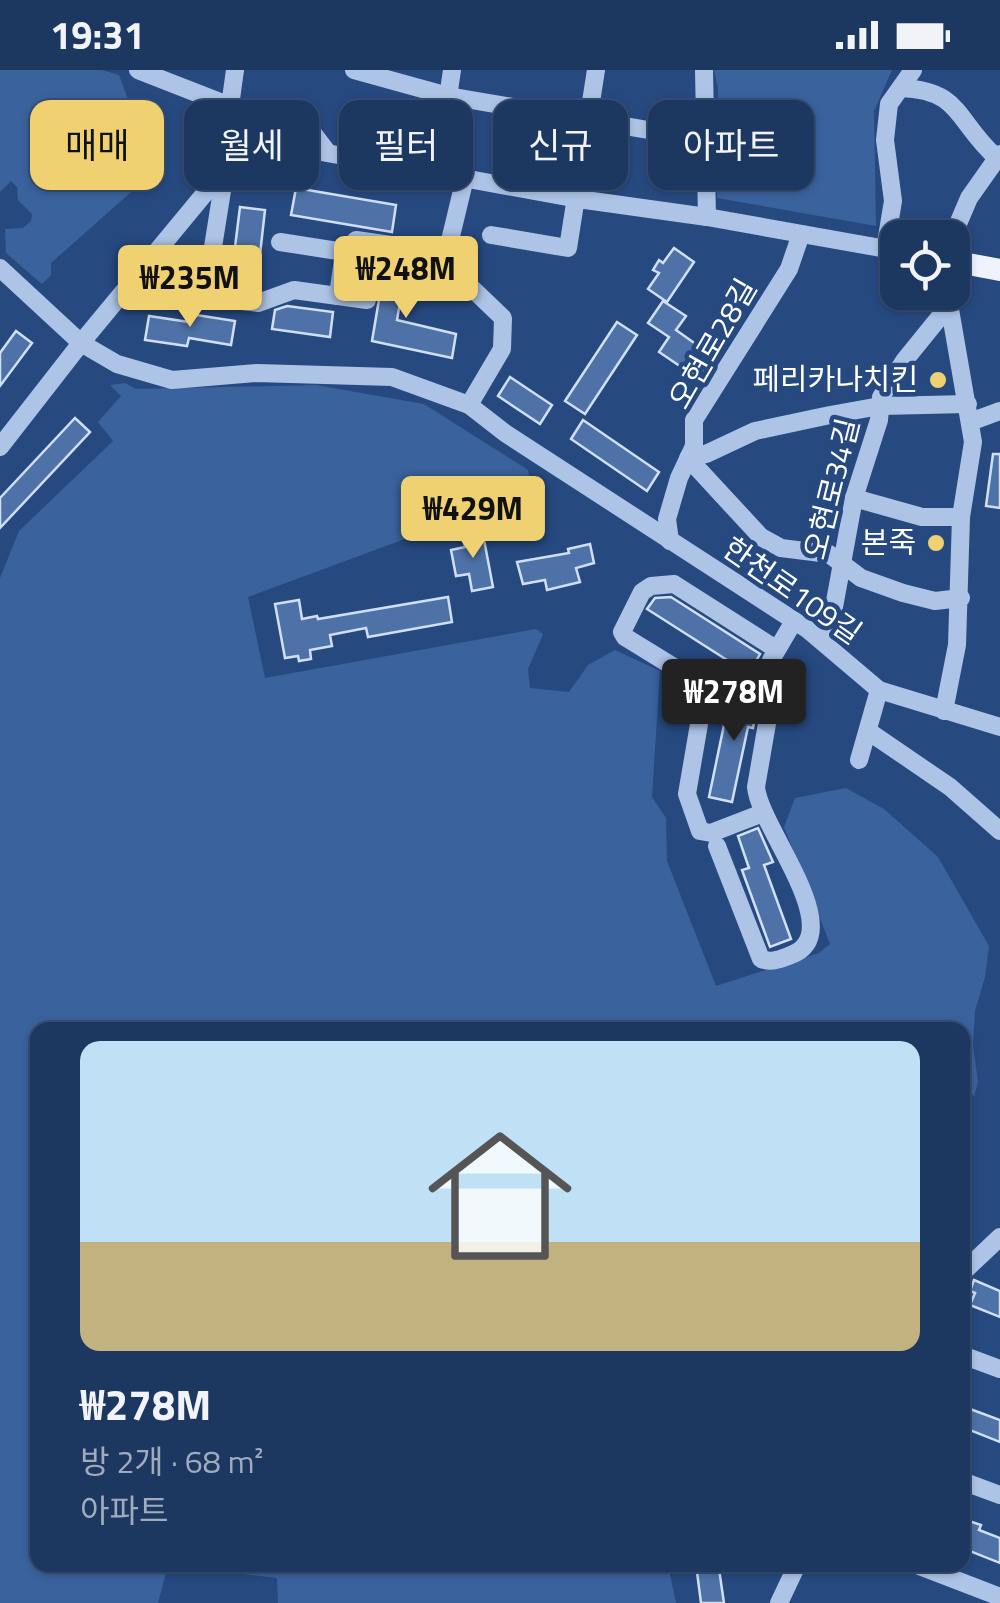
<!DOCTYPE html>
<html lang="ko">
<meta charset="utf-8">
<style>
:root{--surface:#1c3760;--page:#294269;--text:#f1f3f6;--muted:#a0acbd;--line:#3a5175;--accent:#efd172}
body{margin:0;font-family:"Titillium Web","Noto Sans KR",sans-serif;background:var(--page);color:var(--text);height:100vh;display:flex;flex-direction:column;font-size:38px;white-space:nowrap}
*{box-sizing:border-box;margin:0}
p{font-size:32px;color:var(--muted)}
.icon{flex:none;width:55px;height:55px;fill:none;stroke:currentColor;stroke-width:2;stroke-linecap:round;stroke-linejoin:round}
.map{position:relative;flex:1;overflow:hidden}
.panel{position:absolute;left:30px;top:952px;width:940px;height:550px;display:flex;flex-direction:column;background:var(--surface);border-radius:20px;box-shadow:0 2px 8px #0004,0 0 0 2px var(--line)}
.panel>*{flex:none}
.guide{position:absolute;left:30px;top:30px;width:940px;height:90px;display:flex;gap:20px}
.tools{position:absolute;left:880px;top:150px;display:grid;gap:20px}
.tools a{display:grid;place-items:center;width:90px;height:90px;border-radius:20px;background:var(--surface);box-shadow:0 2px 8px #0004,0 0 0 2px var(--line);font-size:50px}
.price{position:absolute;translate:-50% -85px;padding:0 22px;border-radius:10px;background:var(--accent);color:#111;font-size:32px;line-height:65px;filter:drop-shadow(0 2px 5px #0008)}
.price::after{content:'';position:absolute;left:50%;top:60px;width:30px;height:22px;margin-left:-15px;background:inherit;clip-path:polygon(0 0,100% 0,50% 100%)}
.price.current{background:#222;color:#fff}
ul{padding:0;list-style:none}
li{display:grid;align-content:center;gap:20px;height:530px;padding:0 50px}
li+li{border-top:2px solid var(--line)}
li span{display:grid;place-items:center;height:310px;border-radius:20px;color:#555}
li>.icon{margin-inline-start:auto}
span .icon{width:180px;height:180px;fill:#fffc;stroke-width:1}
li b{font-size:42px}
.pill{padding:0 35px;border-radius:20px;background:var(--surface);box-shadow:0 2px 8px #0004,0 0 0 2px var(--line);font-size:35px;line-height:90px}
.pill.current{background:var(--accent);color:#111}
.status{display:flex;justify-content:space-between;align-items:center;height:70px;padding:0 50px;background:var(--surface);direction:ltr}
.status svg{height:28px;fill:currentColor}
.map>svg:first-child{display:block}
</style>
<div class="status"><b>19:31</b><svg viewBox="0 0 49 12"><path d="M0 12V9h3v3zM5 12V6h3v6zM10 12V3h3v9zM15 12V0h3v12zM26 1h20v11H26zM47 4h2v5h-2z"/></svg></div>
<div class="map">
<svg width="1000" height="1533" viewBox="0 0 1000 1533">
<rect width="100%" height="100%" fill="#264980"/>
<!-- green -->
<g fill="#3a629d">
<path d="M0 0H102L119 5 151 91 141 103 139 115 51 193V205L42 214 6 183 5 159 23 158 31 151 32 144 18 130 17 117 11 111 0 122Z"/>
<path d="M714 0H892L874 41 876 156 717 128 718 18Z"/>
<path d="M125 313 136 319 316 315 424 334 528 400 531 415 525 425 467 439 413 466 248 527 265 608 536 559 543 564 528 599 530 618 569 622 588 595 615 580 660 601 652 727 666 748 667 791 716 916 819 883 830 874 784 757 795 728 846 718 884 739 938 787 989 876 985 907 975 941 973 975 978 1012 974 1027 963 1008 962 960H38V1495H668L676 1533H278L277 1508 168 1495 158 1533H0V508L19 461 113 371 98 352 121 326 110 315Z"/>
</g>
<!-- building -->
<g fill="#4e72a8" stroke="#d0dff5" stroke-width="2.5">
<path d="M296 118 396 135 392 162 291 145Z"/>
<path d="M240 137 265 140 256 220 230 217Z"/>
<path d="M674 178 694 192 667 232 648 219 659 203 653 200 659 190 663 193Z"/>
<path d="M385 194 406 197 397 250 456 264 452 288 372 271Z"/>
<path d="M663 231 686 246 676 260 714 287 699 309 659 282 669 267 648 253Z"/>
<path d="M287 236 333 242 330 267 272 259 275 240Z"/>
<path d="M190 244 235 251 231 275 189 268 187 276 145 270 149 246 189 252Z"/>
<path d="M617 252 637 265 585 344 565 331Z"/>
<path d="M16 261 32 273 0 316V283Z"/>
<path d="M510 307 552 335 540 354 498 326Z"/>
<path d="M75 348 90 362 0 458V428Z"/>
<path d="M583 350 659 402 647 421 571 369Z"/>
<path d="M993 384H1000V438L986 436Z"/>
<path d="M482 459 493 517 472 521 469 504 456 506 451 480 465 477 462 463Z"/>
<path d="M590 474 594 493 576 498 580 512 547 520 545 510 523 514 517 492 569 483 568 479Z"/>
<path d="M448 527 452 552 368 567 366 558 330 565 332 576 310 580 311 589 299 591 298 586 285 588 275 534 299 530 302 549 317 546 318 549Z"/>
<path d="M671 527 760 584 749 604 647 539 655 528Z"/>
<path d="M741 614 760 618 753 658 748 657 732 732 709 727 725 650 733 651Z"/>
<path d="M758 758 773 792 764 795 791 869 770 877 742 800 749 798 738 766Z"/>
<path d="M974 1210 1000 1221V1247L970 1235 975 1223 970 1221Z"/>
<path d="M962 1336 1000 1350V1372L962 1357Z"/>
<path d="M969 1451 981 1455 979 1460 1000 1468V1493L962 1478V1457L966 1459Z"/>
<path d="M719 1499 724 1533H701L697 1502Z"/>
</g>
<g fill="none" stroke-linecap="round" stroke-linejoin="round">
<!-- minor -->
<g stroke="#adc4e6" stroke-width="18">
<path d="M138 0 230 36 312 62 328 83"/>
<path d="M354 0 448 26 707 70"/>
<path d="M704 0 707 147"/>
<path d="M901 18C962 20 956 52 997 88"/>
<path d="M230 36 235 0"/>
<path d="M225 102 205 227 258 233 294 220 367 230 375 174"/>
<path d="M437 103 452 0"/>
<path d="M465 108 447 183 456 203 503 248 502 279 469 335"/>
<path d="M491 165 568 178 596 0"/>
<path d="M952 168 969 128 1000 84"/>
<path d="M280 172 344 182 356 170 447 183"/>
<path d="M885 179 893 131 885 70 889 34 913 0"/>
<path d="M0 198 81 273 117 294 172 310 257 303 392 307 469 335 505 363 807 559 879 620 1000 657"/>
<path d="M338 226 344 182"/>
<path d="M970 352 1000 341"/>
<path d="M0 377 81 273 225 99 254 85 316 81 578 129 707 147 898 181"/>
<path d="M854 428 922 447H961"/>
<path d="M670 471 667 449 679 408 694 376V350L789 199 801 164"/>
<path d="M961 528 935 531 903 523 861 508 829 484 781 478 761 467 688 388 706 384 755 361 830 345 880 336 968 334"/>
<path d="M827 575 854 428 879 350 881 327 904 291 947 238"/>
<path d="M944 641 957 575 961 447 973 372 947 222"/>
<path d="M868 661 950 717 1000 761"/>
<path d="M859 690 879 620"/>
<path d="M763 743 711 763 700 761 687 724 704 625 703 615 625 567 622 562 642 522 651 516 674 514 776 579"/>
<path d="M717 776 761 889C772 893 780 889 791 885 850 863 759 757 756 717L773 619 771 590 794 551"/>
<path d="M962 1203 1000 1167"/>
<path d="M962 1285 1000 1299"/>
<path d="M962 1411 1000 1425"/>
<path d="M917 1495 1000 1527"/>
<path d="M779 1533 797 1495"/>
</g>
<!-- major -->
<path stroke="#eef3fd" stroke-width="22" d="M952 191 1000 200"/>
</g>
<!-- markers -->
<g fill="#efd172" stroke="#264980" stroke-width="4">
<circle cx="938" cy="310" r="10"/>
<circle cx="936" cy="473" r="10"/>
</g>
<g text-anchor="middle" stroke-width="9" stroke-linejoin="round" paint-order="stroke">
<!-- street labels -->
<g font-size="30" fill="#fff" stroke="#264980">
<text transform="translate(713 274) rotate(-60)" y="10">오현로28길</text>
<text transform="translate(832 419) rotate(-76)" y="10">오현로34길</text>
<text transform="translate(792 521) rotate(35)" y="10">한천로109길</text>
</g>
<!-- poi labels -->
<g font-size="30" fill="#fff" stroke="#264980" text-anchor="end">
<text x="918" y="320">페리카나치킨</text>
<text x="916" y="483">본죽</text>
</g>
</g>
</svg>
<div class="tools">
<a><svg class="icon" aria-label="locate" viewBox="0 0 24 24"><circle cx="12" cy="12" r="6"/><path d="M12 2v4M12 18v4M2 12h4M18 12h4"/></svg></a>
</div>
<b class="price" style="left:406px;top:251px">₩248M</b>
<b class="price" style="left:190px;top:260px">₩235M</b>
<b class="price" style="left:473px;top:491px">₩429M</b>
<b class="price current" style="left:734px;top:674px">₩278M</b>
<div class="guide">
<a class="pill current">매매</a>
<a class="pill">월세</a>
<a class="pill">필터</a>
<a class="pill">신규</a>
<a class="pill">아파트</a>
</div>
<section class="panel">
<ul>
<li><span style="background:linear-gradient(#bfe0f5 65%,#c2b280 0)"><svg class="icon" aria-label="home" viewBox="0 0 24 24"><path d="M3 11l9-7 9 7M6 9v11h12V9"/></svg></span><div><b>₩278M</b><p>방 2개 · 68 m²</p><p>아파트</p></div></li>
</ul>
</section>
</div>
